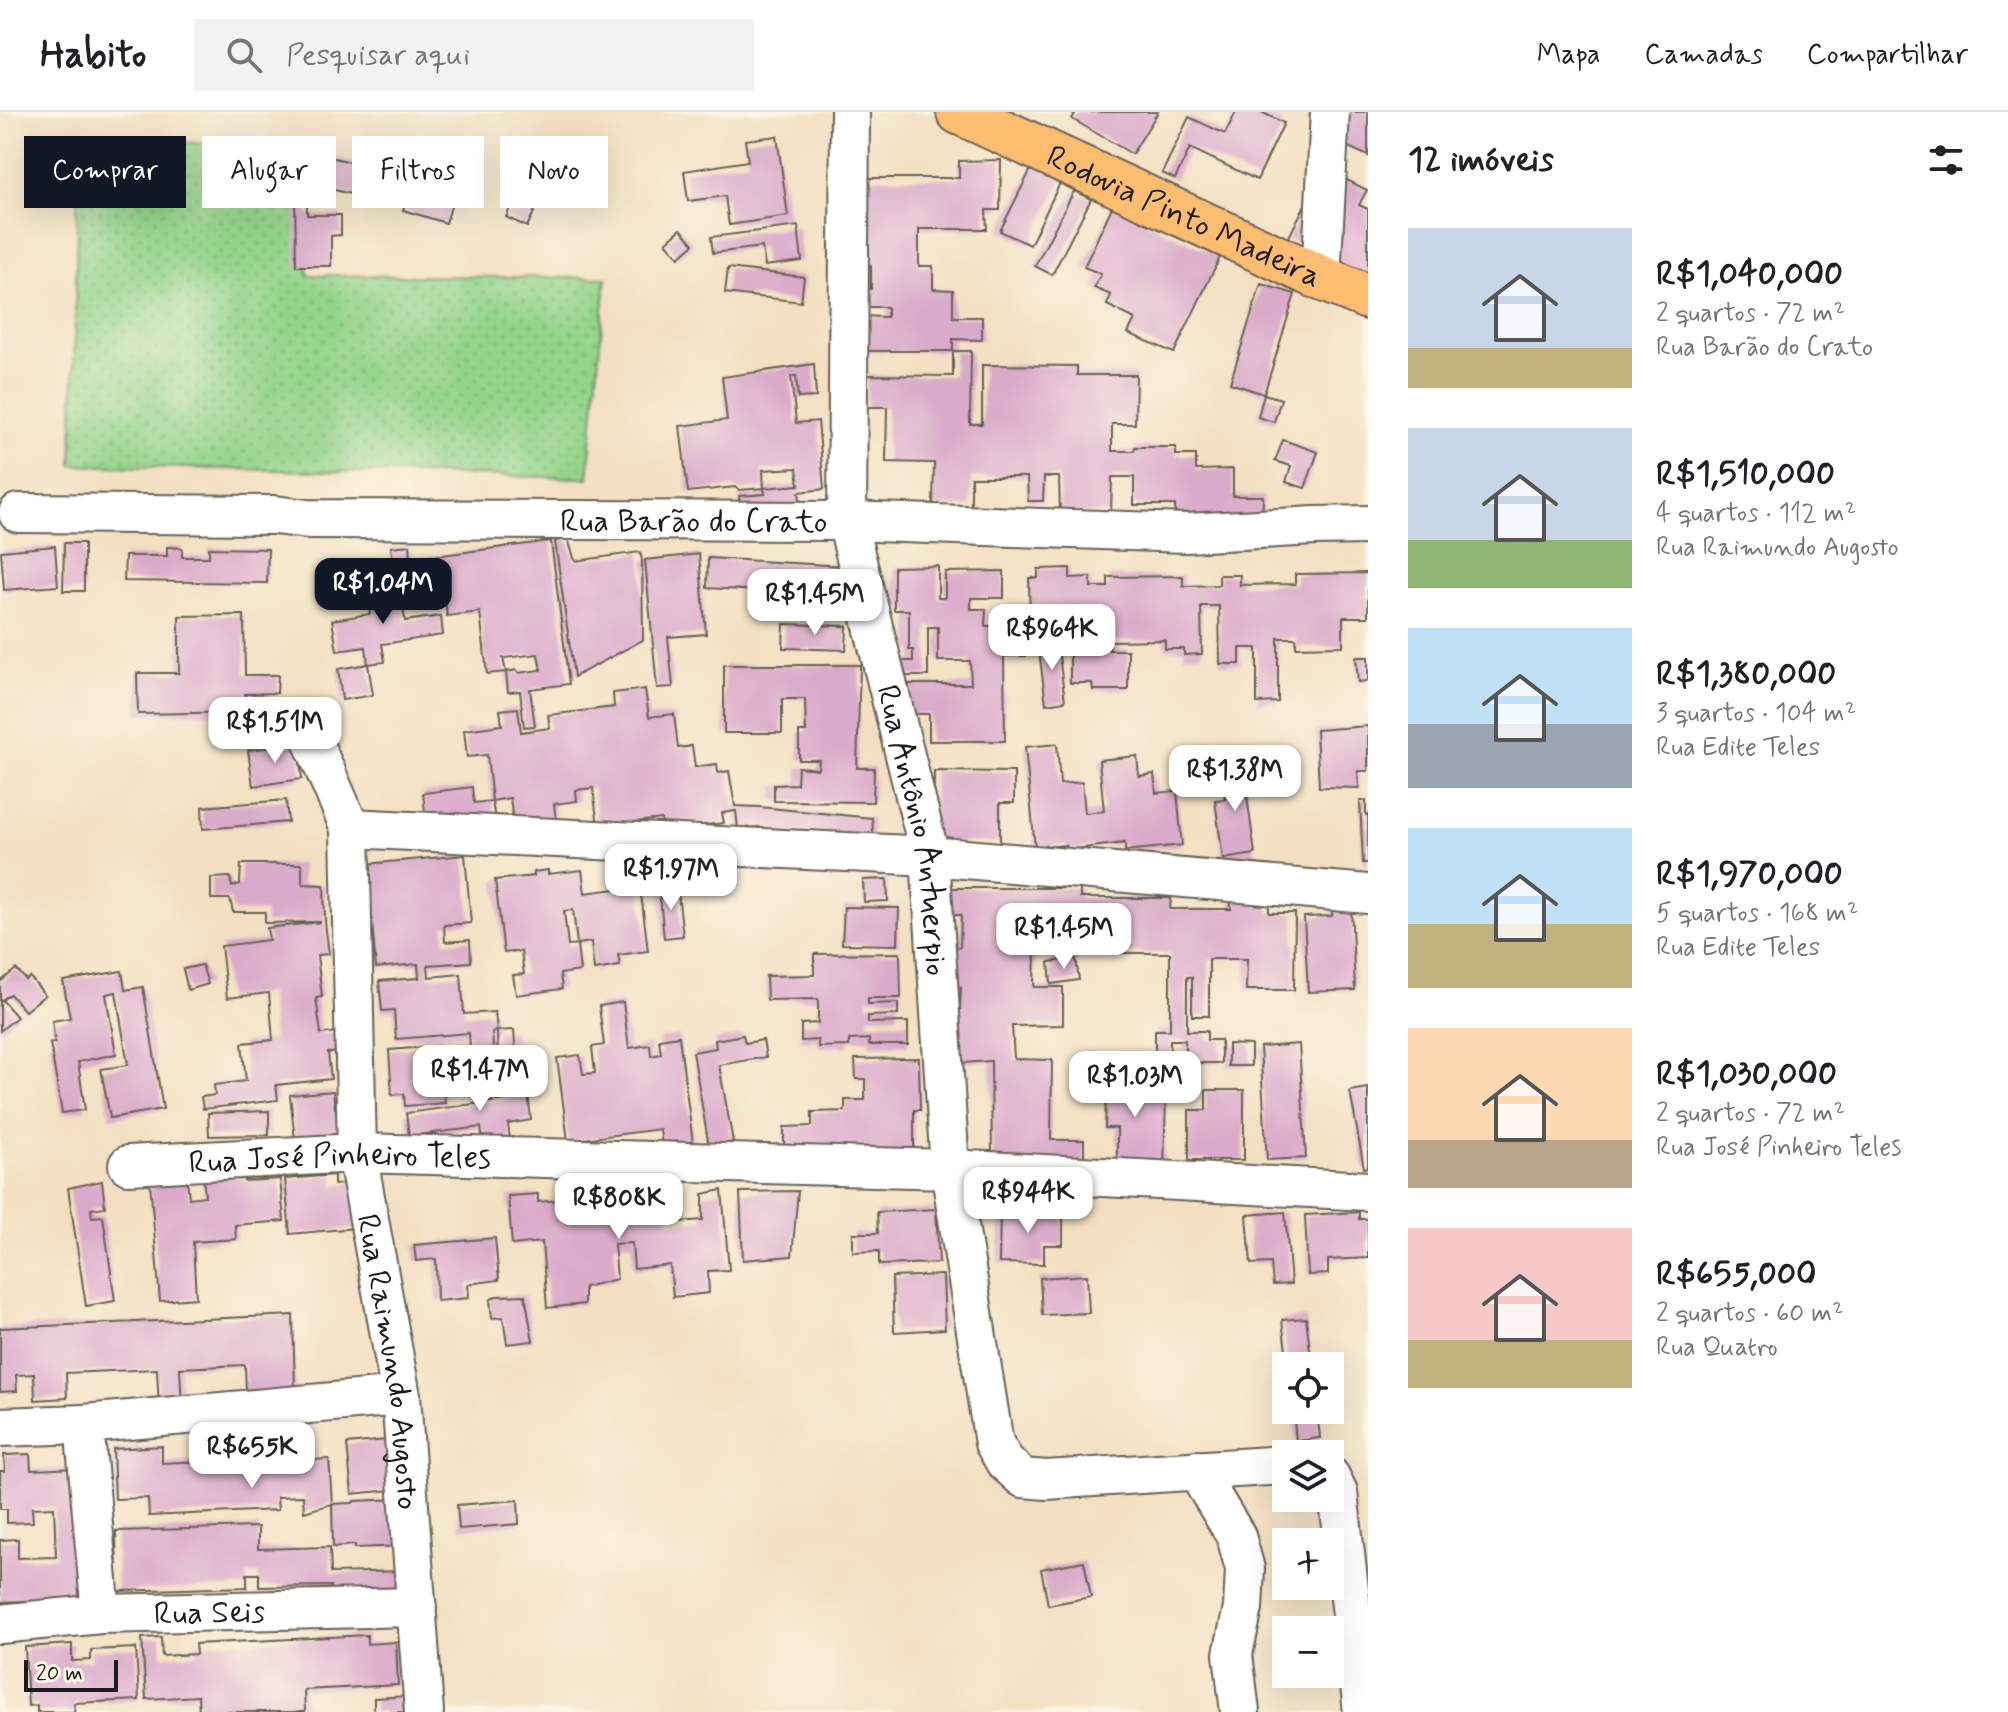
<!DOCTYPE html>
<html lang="pt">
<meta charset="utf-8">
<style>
:root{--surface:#fff;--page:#f2f2f2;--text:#202124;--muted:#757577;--line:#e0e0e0;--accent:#111827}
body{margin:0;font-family:Mynerve,sans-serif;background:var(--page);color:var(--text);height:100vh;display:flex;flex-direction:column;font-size:30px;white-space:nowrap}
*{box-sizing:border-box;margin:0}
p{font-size:26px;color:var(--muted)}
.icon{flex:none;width:44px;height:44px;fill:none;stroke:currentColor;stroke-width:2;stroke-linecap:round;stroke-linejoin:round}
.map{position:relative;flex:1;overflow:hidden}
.panel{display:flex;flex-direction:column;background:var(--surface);width:640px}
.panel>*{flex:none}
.guide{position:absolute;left:24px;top:24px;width:760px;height:72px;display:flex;gap:16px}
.controls{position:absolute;left:1272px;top:1240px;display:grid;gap:16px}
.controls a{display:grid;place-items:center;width:72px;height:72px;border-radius:0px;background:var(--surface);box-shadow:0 8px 32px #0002;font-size:40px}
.scale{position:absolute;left:24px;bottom:20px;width:94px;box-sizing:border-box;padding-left:8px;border:4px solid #1c1c1c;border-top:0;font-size:22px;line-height:28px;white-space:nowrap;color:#1c1c1c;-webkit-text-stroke:6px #fcf5e5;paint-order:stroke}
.price{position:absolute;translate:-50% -68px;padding:0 18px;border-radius:16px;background:#fff;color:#222;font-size:26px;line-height:52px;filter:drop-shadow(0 2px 4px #0008)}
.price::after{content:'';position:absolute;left:50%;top:48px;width:24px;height:18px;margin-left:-12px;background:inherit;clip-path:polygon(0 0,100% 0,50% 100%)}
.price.selected{background:var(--accent);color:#fff}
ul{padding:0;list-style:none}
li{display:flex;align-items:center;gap:24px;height:200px;padding:0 40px}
li span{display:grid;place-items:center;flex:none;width:224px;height:160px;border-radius:0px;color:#555}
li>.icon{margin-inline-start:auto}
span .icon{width:96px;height:96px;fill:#fffc;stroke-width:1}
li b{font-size:34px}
h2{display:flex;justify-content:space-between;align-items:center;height:96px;padding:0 40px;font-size:34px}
.tag{padding:0 28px;border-radius:0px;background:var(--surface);box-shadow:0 8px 32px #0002;font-size:28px;line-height:72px}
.tag.selected{background:var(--accent);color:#fff}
header{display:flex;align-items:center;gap:48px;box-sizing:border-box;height:112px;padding:0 40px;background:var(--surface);border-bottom:2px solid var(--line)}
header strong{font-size:38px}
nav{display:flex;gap:44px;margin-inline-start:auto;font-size:28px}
.search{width:560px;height:72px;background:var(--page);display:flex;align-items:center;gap:20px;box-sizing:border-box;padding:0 28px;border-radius:0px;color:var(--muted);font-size:30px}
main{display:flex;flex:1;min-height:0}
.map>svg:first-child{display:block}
</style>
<header>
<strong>Habito</strong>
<div class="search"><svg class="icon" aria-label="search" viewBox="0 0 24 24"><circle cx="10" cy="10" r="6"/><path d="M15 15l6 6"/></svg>Pesquisar aqui</div>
<nav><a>Mapa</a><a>Camadas</a><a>Compartilhar</a></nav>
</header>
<main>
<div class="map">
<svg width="1368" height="1600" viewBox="0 0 1368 1600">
<defs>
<pattern id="grass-dots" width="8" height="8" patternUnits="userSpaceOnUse" patternTransform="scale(2)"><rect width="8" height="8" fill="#93d48a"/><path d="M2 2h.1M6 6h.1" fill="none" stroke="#7eb576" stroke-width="1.8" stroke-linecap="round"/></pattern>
</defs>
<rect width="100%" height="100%" fill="#fcf5e5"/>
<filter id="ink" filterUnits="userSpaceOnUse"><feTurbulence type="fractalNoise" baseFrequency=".0125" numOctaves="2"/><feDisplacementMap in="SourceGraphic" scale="16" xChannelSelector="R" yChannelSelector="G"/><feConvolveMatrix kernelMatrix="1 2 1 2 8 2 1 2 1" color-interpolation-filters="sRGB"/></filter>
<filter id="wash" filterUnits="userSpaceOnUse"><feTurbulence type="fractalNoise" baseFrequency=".006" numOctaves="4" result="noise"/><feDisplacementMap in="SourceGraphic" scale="32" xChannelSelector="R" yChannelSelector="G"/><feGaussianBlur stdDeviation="1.8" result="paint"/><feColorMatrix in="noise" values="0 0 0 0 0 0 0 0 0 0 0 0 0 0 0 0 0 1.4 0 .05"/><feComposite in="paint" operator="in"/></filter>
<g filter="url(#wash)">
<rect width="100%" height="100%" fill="#f3e0c2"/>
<!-- grass -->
<path fill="url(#grass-dots)" stroke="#587853" stroke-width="2" d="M79 21 290 39 308 163 606 166 588 366 72 353Z"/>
<g id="blocks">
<!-- building -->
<g fill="#daaaca" fill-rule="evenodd">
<path d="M1076 0H1158L1132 42 1072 7Z"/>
<path d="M1236 0H1261L1284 11 1257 68 1190 36 1175 67 1162 61 1189 5 1225 22Z"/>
<path d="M1317 0H1368V44L1333 28Z"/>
<path d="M777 24 788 104 729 113 725 84 688 89 684 59 748 49 745 28Z"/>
<path d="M322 43 404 63 396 93 314 73Z"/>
<path d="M1001 48 1000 98H986L987 117H919V154H933V177L953 178V205H982V228L953 227V239H858V204L887 205V195H857V177H871V154H858L859 66H959V49Z"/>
<path d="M1033 53 1062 67 1030 133 1000 119Z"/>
<path d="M417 56 459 69 446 111 403 98Z"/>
<path d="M1323 56 1367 78 1359 93 1368 97V164L1288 127Z"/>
<path d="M295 75H307V103H341V123L331 124V154H296Z"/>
<path d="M1074 79 1091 87 1052 163 1035 154Z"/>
<path d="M515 86 536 96 527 115 506 105Z"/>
<path d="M1112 95 1220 145 1174 241 1128 221 1135 207 1107 193 1111 183 1094 176 1101 162 1084 155Z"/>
<path d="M798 114 802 149 765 154 762 135 713 141 711 125Z"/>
<path d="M681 117 694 132 679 145 666 130Z"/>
<path d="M728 156 804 165 801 190 725 181Z"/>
<path d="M1261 172 1295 182 1264 282 1230 271Z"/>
<path d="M953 239H971L970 312H982V253L1077 254V263H1136L1135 312H1112V339H1134L1135 335H1176V343H1196V358L1233 357V384H1263L1262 417 1175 416V393H1134V365H1112L1111 401H1060L1059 365H1044L1043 389H1028L1027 365H971V395L933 394 934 351 886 350 887 295H867V263L953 264Z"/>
<path d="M814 252 816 285 798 286 796 264H791L796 311 818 309 824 377 799 380 801 396 741 400 739 384 765 382 764 376 739 378 735 375 688 380 680 314 727 308 722 265ZM797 356 799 373 764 376 763 358Z"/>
<path d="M1264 282 1281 287 1274 310 1258 305Z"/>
<path d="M1283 328 1318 340 1305 376 1286 370 1291 354 1275 349Z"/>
<path d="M568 427 575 449 640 440 642 448 643 528 574 565 555 429Z"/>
<path d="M551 429 569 572 530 577 535 614 524 615 520 579 508 580 506 560 517 558 518 561 541 558 538 542 503 546 506 560 487 562 480 500 447 504 443 470 415 474 413 463 395 465 391 435 410 433 411 447Z"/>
<path d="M64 431H84V479H63Z"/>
<path d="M55 434 58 474 4 478 1 439Z"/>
<path d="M167 435 182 436V445H209V436L268 437 267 471 124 469 125 444H167Z"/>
<path d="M699 442 706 522 668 525 673 575 657 576 645 448Z"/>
<path d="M708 446 844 454 843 468 797 465 796 476 842 479 840 508 794 505 796 481 707 476Z"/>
<path d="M938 454V486H945V460L1004 459V486H971V497H986L985 514H1004V509L1026 508V544H1004L1005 629H929V602H909V572H971L970 549H938V515H928V564H902L901 549H913V538H909V498H894V455Z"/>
<path d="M1070 456V466L1091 465V475H1108V465L1183 464V474L1219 473V463H1240V473L1295 472V462L1368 461V505H1343V534L1296 535V526H1278V590L1257 591V536H1240V552H1220L1219 494H1201L1202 542 1184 543V537H1165V528L1109 529V538H1128V578H1093L1092 571H1070V530H1092L1091 512 1030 513 1029 466H1038V457Z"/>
<path d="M400 475 405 509 441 504 443 523 382 532 385 550 368 552 366 535 337 539 332 508 370 502 367 481Z"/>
<path d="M244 503 245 563H278L277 581 245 582V600L138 602 137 561H179V504Z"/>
<path d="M784 512 847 514 846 538 783 536Z"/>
<path d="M1057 528 1065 589 1046 592 1038 531Z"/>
<path d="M1356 545H1368V569L1358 570Z"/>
<path d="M368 552 373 583 342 588 338 557Z"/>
<path d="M724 553H860L857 656H874L873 690 774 689V673L797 672 798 655 818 657 819 648H799V620H806L805 587H782V621H724Z"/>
<path d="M645 577 649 605 674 602 678 636 692 634 695 655 717 652 718 661 729 659 735 694 759 695 872 706 874 735 763 733 759 715 738 717 736 699 722 701 724 711 662 718 661 707 598 714 593 676 576 678 577 689 554 692 556 709 513 710 510 686 492 689 495 707 476 709V702L426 708 423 681 472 675 474 691 492 689 487 643 467 645 464 618 502 613 500 598 518 596 521 620 550 616 548 603 614 595 613 581Z"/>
<path d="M1368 614V659H1358L1359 676 1319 675 1316 618Z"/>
<path d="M298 632 302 667 253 674 248 638Z"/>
<path d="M1057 632 1060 672 1082 670 1085 701 1104 699 1099 648 1137 644 1139 664 1154 662 1156 681 1177 679 1182 733 1125 739V731L1067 738 1066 733 1035 736 1025 635Z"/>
<path d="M1242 648 1255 742 1223 747 1215 688 1225 687 1221 651Z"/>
<path d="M934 659 1014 660V691H1000V730H933Z"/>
<path d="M286 688 288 710 203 717 202 695Z"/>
<path d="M1360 689H1366V703L1368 702V751H1363Z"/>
<path d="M465 743 471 811 444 813 445 830 470 828 471 850 428 853 429 865 461 862 464 902 495 900 497 919 514 918 516 945 498 946 497 919 492 920 494 949 471 950 469 921 396 927 394 898 382 899 379 869 419 866 418 852 376 856 367 752Z"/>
<path d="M241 752H302V772L324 773 325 810 329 842 317 843 322 885 316 886 321 922 338 920 341 940 328 941 331 967 276 973 278 988 203 997 201 985 215 983 214 973 246 969 242 931 273 928 269 881 227 886 221 834 269 828 267 816 321 810 265 811V800H233L230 787H211V766L230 765 232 775 240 772Z"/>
<path d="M548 758V762L582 758 585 781 640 774 648 839 618 843 620 854 594 858 591 830 577 832 580 859 560 862 562 877 516 883 513 863 524 862 521 839 504 841 495 768 534 764V760ZM573 798 577 832 568 834 564 799Z"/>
<path d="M887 767 888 789 864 790 863 768Z"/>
<path d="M677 773 683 824 664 826 659 775Z"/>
<path d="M949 776H1080V786H1171L1170 797H1231V789H1269V801H1295L1294 878H1246L1247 847H1209V904H1192V865H1187V919H1207V928H1221V951H1185V928H1170V967H1155V918H1170V841H1080V803H1031V835L1035 836 1034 875H1063V913L1012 914 1014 947 1052 948 1051 1028H1084V1050L992 1049 991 949 962 951 959 918 961 875 952 876V836L960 835 961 803H949Z"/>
<path d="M1332 794H1351L1355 878 1308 880 1304 805 1332 804Z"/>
<path d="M844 795 899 796 898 833 842 832Z"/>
<path d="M900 841 901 886H868V892L898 891V903L868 904V911L908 910V933H869V927L849 928V934L818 935V928L801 929V912L818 911V887L767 888 766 864 814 863V842Z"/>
<path d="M1076 847 1079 868 1051 872 1049 850Z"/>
<path d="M202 853 208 872 188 878 183 857Z"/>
<path d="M16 857 26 868 30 865 45 883 25 899 10 882 2 888 17 905 0 919V870Z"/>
<path d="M122 859 125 878 143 875 163 997 110 1006 101 957 128 953 116 880 106 882 116 942 78 950 85 998 62 1001 50 931H55L52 909 70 906 63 869Z"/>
<path d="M623 890 629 936 650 933 651 944 661 942 659 927 679 924 693 1031 662 1035 660 1017 568 1029 557 946 580 943 583 962 595 961 592 935 604 933 599 894Z"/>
<path d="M743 923 745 931 763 928 766 945 719 953 733 1030 709 1035 693 940 716 936 715 928Z"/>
<path d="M1228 932 1251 933V954H1228Z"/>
<path d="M1299 932 1306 1046 1267 1048 1260 935Z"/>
<path d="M439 934 440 953 471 950 473 974 443 976 445 991 405 994 404 982 392 983 389 938Z"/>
<path d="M919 946 920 998H914V1040L784 1042V1015L812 1014V1000L845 999V988H865V967H856L855 947Z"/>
<path d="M1107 954H1144V982H1166L1164 1057 1117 1056V1016H1105Z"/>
<path d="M525 955 531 1008 508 1012 510 1028 483 1032 481 1015 409 1024 406 1001 505 988 503 969H508L506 957Z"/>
<path d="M1368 976V1055L1364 1056 1350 979Z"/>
<path d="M1206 978H1244V1048H1189V998H1206Z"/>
<path d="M333 979 335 996 346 995 349 1023 295 1028 290 983Z"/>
<path d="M269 999V1023L209 1024 208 1001Z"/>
<path d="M244 1062V1069L280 1067 284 1109 235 1113 236 1127 193 1130 196 1186 160 1189 150 1070 187 1066 189 1086 205 1084 203 1065Z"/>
<path d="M334 1063V1073L362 1070 366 1115 290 1122 285 1067Z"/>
<path d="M102 1069 105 1095 91 1097 92 1105 103 1104 115 1189 86 1194 68 1076Z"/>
<path d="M722 1078 729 1158 708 1159 709 1181 673 1185 670 1153 634 1157 632 1131 614 1132 617 1167 584 1175V1192L547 1196 542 1130 512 1133 508 1084 538 1082V1090L664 1079 667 1111 703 1108V1082Z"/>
<path d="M798 1079 792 1144 743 1148 740 1080Z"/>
<path d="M936 1097 939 1151 879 1153V1139L853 1140V1121H878L877 1100Z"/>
<path d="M1000 1098 1063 1100V1133H1044V1152L999 1151Z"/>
<path d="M1285 1100 1291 1172 1273 1173 1271 1151 1251 1152 1247 1103Z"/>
<path d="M1359 1100V1107H1368V1146L1328 1148V1162L1308 1163 1305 1103Z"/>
<path d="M495 1126 499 1168 468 1172 469 1186 437 1189 436 1147 416 1149 414 1133Z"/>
<path d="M943 1163 945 1217 894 1220 892 1165Z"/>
<path d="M1087 1163 1089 1201 1042 1203 1040 1166Z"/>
<path d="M525 1183 533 1229 507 1232 503 1205 492 1206 490 1188 496 1184Z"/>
<path d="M293 1203 295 1279 246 1282 245 1253 180 1256 182 1297 159 1298 157 1257 66 1261 67 1286 35 1288 34 1262 16 1263 17 1279 0 1280V1216Z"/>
<path d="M1306 1206 1312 1254H1288L1282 1208Z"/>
<path d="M1293 1298H1317L1320 1326 1296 1329Z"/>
<path d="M396 1327 401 1377 352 1382 347 1332Z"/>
<path d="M274 1333 275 1350 329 1347 332 1392 353 1391 354 1389 403 1387 405 1434 355 1436V1433L333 1435 332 1392 304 1400 303 1384 277 1385 278 1398 149 1404 148 1386 115 1387 113 1337 162 1334V1351L205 1349 204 1337Z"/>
<path d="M30 1342 31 1358 80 1356 85 1487 0 1490V1428L18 1427V1446L56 1445 54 1395 32 1396 33 1410 7 1411V1397H0V1359H5L4 1343Z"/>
<path d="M518 1388 519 1412 459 1417 457 1393Z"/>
<path d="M258 1415V1437L330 1435 331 1461 405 1459V1487L332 1489 331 1474 259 1475V1462H247V1475L117 1479 116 1419Z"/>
<path d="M1084 1449 1091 1485 1048 1493 1041 1457Z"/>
<path d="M367 1523V1532L396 1530 398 1573 304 1578 305 1600H199L198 1584 146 1587 142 1526 161 1525 162 1544 196 1542 195 1532Z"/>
<path d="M72 1532V1549L91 1548V1538L136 1536 139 1588 74 1591 75 1600H37V1593L28 1594 25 1535Z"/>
<path d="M409 1584 410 1600H374V1586Z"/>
</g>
</g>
</g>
<g filter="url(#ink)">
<use href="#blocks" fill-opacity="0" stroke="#676156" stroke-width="2"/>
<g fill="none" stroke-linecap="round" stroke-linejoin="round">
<defs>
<g id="minor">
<path id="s1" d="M850 0 847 409 930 744 950 1057 994 1331 1005 1350 1023 1366 1046 1368 1286 1353"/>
<path d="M1321 166 1330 0"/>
<path id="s2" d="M18 401 274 403 308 407 847 409 1186 421 1315 414 1368 413"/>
<path id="s3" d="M309 621 350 716 357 1041 401 1284 424 1600"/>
<path d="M350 716 930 744 1368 782"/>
<path id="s4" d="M128 1053 357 1041 950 1057 1368 1079"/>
<path d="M84 1312 101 1502"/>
<path d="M0 1315 84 1312 401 1284"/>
<path d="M1196 1358 1236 1424 1245 1457 1243 1496 1233 1542 1240 1600"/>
<path d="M1330 1364 1338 1380 1363 1600"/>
<path id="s5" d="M0 1512 101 1502 417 1495"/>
</g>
<g id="major">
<path id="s6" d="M959 0 1321 166 1368 185"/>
</g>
</defs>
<!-- minor casing -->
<use href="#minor" stroke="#676156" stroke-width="42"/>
<!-- major casing -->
<use href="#major" stroke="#676156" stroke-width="48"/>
<!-- minor -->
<use href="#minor" stroke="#fff" stroke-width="38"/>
<!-- major -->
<use href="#major" stroke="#fcbd6f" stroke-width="44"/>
</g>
</g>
<g text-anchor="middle" stroke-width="6" stroke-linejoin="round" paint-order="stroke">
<!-- street labels -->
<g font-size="32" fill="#1c1c1c" stroke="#fcf5e5">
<text dy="11" stroke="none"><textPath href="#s6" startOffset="248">Rodovia Pinto Madeira</textPath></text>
<text dy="11" stroke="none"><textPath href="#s2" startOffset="676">Rua Barão do Crato</textPath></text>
<text dy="11" stroke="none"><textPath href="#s1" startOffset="726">Rua Antônio Antuerpio</textPath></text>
<text dy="11" stroke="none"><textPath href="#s4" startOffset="212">Rua José Pinheiro Teles</textPath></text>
<text dy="11" stroke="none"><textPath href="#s3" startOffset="640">Rua Raimundo Augosto</textPath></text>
<text dy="11" stroke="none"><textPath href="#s5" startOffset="210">Rua Seis</textPath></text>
</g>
</g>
</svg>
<div class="controls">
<a><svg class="icon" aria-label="locate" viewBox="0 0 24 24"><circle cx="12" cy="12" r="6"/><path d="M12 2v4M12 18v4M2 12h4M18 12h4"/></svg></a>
<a><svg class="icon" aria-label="layers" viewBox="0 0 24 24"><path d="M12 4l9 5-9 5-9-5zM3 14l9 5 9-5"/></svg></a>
<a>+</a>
<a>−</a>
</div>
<div class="scale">20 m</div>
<b class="price selected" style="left:383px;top:514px">R$1.04M</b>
<b class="price" style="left:815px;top:525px">R$1.45M</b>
<b class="price" style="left:1052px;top:560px">R$964K</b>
<b class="price" style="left:275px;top:653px">R$1.51M</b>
<b class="price" style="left:1235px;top:701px">R$1.38M</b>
<b class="price" style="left:671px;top:800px">R$1.97M</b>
<b class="price" style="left:1064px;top:859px">R$1.45M</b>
<b class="price" style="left:480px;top:1001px">R$1.47M</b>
<b class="price" style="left:1135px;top:1007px">R$1.03M</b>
<b class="price" style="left:1028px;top:1123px">R$944K</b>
<b class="price" style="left:619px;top:1129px">R$808K</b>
<b class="price" style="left:252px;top:1378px">R$655K</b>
<div class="guide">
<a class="tag selected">Comprar</a>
<a class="tag">Alugar</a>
<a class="tag">Filtros</a>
<a class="tag">Novo</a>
</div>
</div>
<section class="panel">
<h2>12 imóveis<svg class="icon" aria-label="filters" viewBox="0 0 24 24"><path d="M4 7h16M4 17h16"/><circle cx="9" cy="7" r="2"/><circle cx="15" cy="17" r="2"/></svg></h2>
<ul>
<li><span style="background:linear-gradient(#c9d6e8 75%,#c2b280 0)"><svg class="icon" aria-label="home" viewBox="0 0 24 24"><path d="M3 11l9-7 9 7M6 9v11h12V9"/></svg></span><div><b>R$1,040,000</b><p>2 quartos · 72 m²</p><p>Rua Barão do Crato</p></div></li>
<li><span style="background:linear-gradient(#c9d6e8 70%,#8fb573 0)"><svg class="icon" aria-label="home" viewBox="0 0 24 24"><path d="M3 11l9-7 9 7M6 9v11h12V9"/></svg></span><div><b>R$1,510,000</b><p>4 quartos · 112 m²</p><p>Rua Raimundo Augosto</p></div></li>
<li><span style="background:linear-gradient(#bfe0f5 60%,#9aa5b1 0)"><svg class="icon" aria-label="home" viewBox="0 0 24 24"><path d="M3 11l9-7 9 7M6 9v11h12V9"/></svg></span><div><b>R$1,380,000</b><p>3 quartos · 104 m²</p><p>Rua Edite Teles</p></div></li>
<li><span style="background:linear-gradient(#bfe0f5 60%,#c2b280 0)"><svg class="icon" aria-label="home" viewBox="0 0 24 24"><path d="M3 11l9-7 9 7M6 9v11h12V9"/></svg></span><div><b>R$1,970,000</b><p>5 quartos · 168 m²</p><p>Rua Edite Teles</p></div></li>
<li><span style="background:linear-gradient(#ffd9b3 70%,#b9a48a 0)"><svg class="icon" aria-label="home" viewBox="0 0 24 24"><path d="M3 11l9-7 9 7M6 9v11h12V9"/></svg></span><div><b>R$1,030,000</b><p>2 quartos · 72 m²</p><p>Rua José Pinheiro Teles</p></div></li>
<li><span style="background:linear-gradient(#f6c9c9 70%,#c2b280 0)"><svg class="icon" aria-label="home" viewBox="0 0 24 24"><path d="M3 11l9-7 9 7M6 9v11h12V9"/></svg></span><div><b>R$655,000</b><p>2 quartos · 60 m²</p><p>Rua Quatro</p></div></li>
</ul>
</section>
</main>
